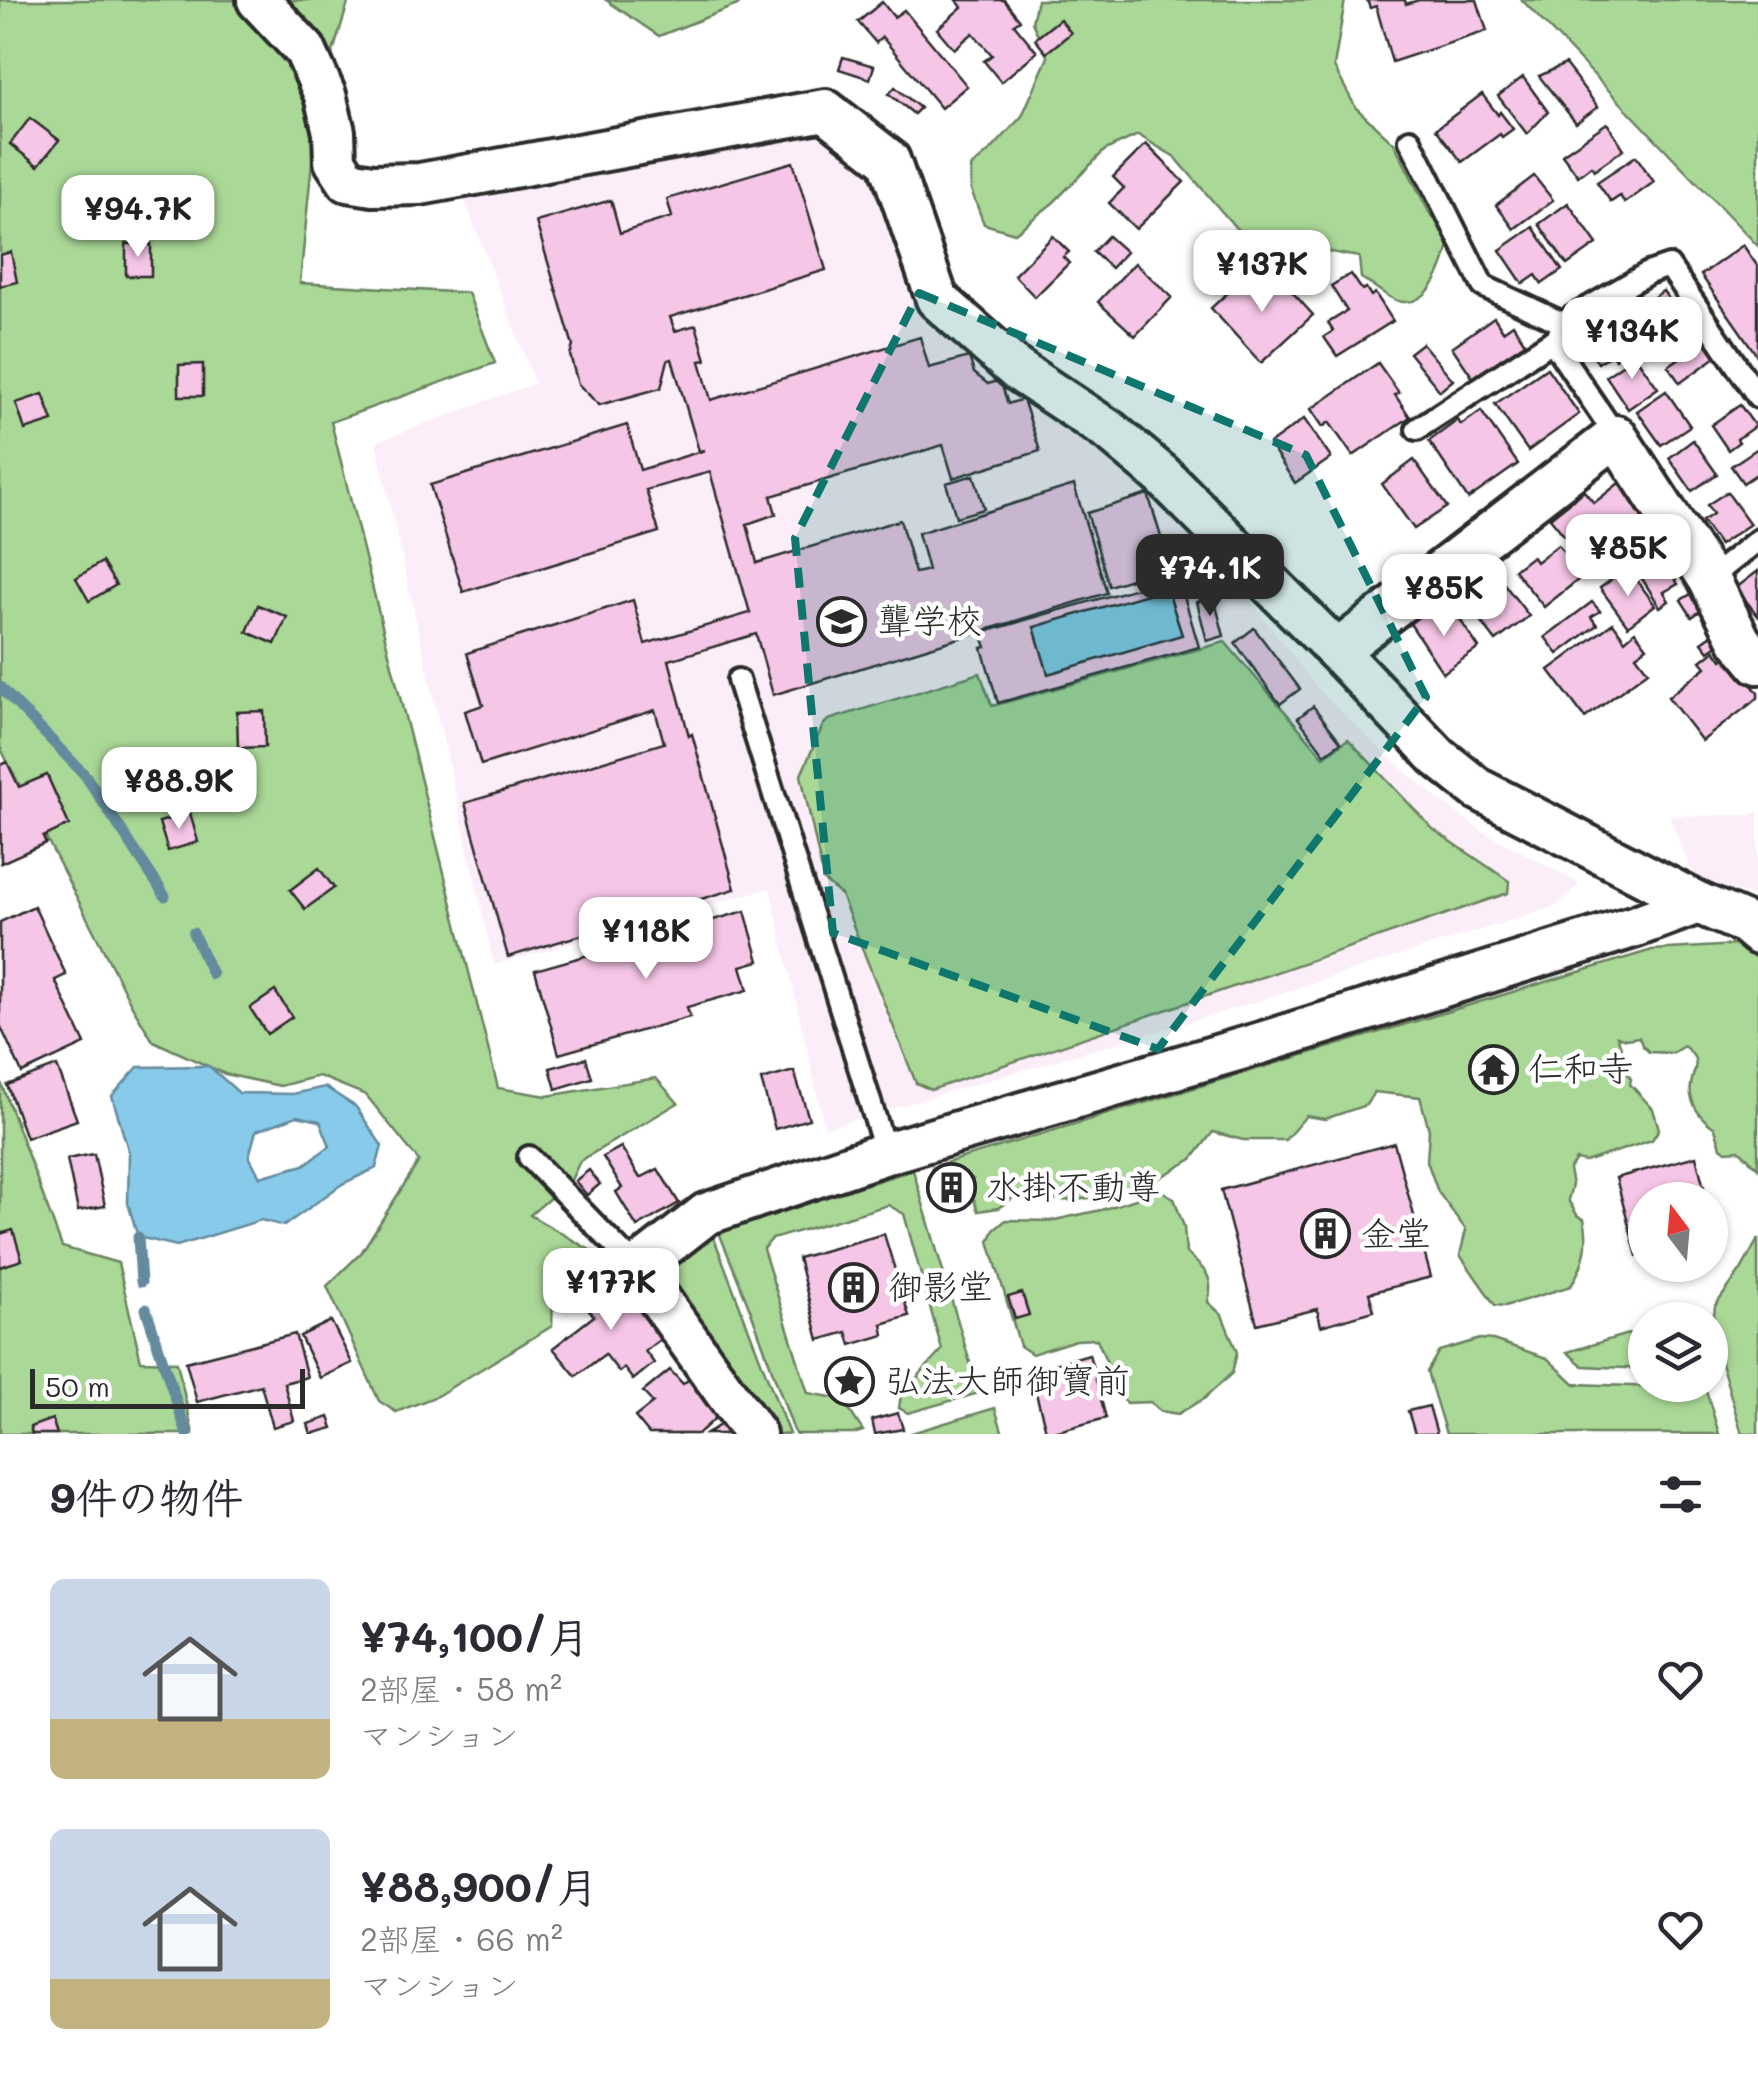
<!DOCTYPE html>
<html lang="ja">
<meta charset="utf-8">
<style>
:root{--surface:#fff;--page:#f2f2f3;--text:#2b2b33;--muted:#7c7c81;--accent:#2b2b2b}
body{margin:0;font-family:Mali,"Klee One",sans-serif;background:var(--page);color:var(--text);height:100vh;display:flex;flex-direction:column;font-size:38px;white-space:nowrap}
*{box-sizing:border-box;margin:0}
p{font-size:32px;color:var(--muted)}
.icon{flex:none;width:55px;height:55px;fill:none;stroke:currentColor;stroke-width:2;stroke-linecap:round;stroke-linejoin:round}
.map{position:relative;height:1434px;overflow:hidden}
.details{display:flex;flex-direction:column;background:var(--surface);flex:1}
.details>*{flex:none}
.needle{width:65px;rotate:344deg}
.buttons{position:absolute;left:1628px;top:1182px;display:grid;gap:20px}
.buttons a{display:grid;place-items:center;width:100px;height:100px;border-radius:50%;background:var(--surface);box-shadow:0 2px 8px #0004;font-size:50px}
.scale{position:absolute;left:30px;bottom:25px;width:275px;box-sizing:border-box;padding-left:10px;border:5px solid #2b2b2b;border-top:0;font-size:28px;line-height:35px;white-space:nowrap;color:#2b2b2b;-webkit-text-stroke:8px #fff;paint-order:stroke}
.price{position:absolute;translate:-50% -85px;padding:0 22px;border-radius:20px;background:#fff;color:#222;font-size:32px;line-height:65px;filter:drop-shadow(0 2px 5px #0008)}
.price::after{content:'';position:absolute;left:50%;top:60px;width:30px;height:22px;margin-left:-15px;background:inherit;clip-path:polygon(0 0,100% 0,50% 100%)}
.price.current{background:var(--accent);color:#fff}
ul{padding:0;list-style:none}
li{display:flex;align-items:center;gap:30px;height:250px;padding:0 50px}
li span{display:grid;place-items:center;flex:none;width:280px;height:200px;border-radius:15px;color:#555}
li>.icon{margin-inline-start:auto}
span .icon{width:120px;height:120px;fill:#fffc;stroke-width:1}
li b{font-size:42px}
h2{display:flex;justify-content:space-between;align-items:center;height:120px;padding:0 50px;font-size:42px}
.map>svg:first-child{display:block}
</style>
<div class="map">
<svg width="1758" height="1434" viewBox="0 0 1758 1434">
<rect width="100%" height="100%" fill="#fff"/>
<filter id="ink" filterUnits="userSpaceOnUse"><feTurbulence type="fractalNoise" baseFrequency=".01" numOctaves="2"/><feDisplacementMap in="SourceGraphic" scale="20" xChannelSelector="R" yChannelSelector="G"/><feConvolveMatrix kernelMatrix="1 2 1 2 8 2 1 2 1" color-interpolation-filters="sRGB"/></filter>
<g filter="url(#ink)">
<!-- built -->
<g fill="#fceef8">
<path d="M795 130 834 136 874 171 916 300 1013 387 1129 460 1216 555 1317 688 1384 753 1434 796 1479 829 1580 884 1556 906 1216 1014 825 1128 770 888 494 965 376 442 535 383 460 188Z"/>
<path d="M1758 811V898L1695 879 1669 816 1749 815Z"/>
</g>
<!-- green -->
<g fill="#aad897" stroke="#6a8261" stroke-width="2.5">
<path d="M0 0H349L318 101 300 283 468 293 495 363 331 422 498 1088 547 1096 656 1078 678 1103 580 1161 571 1180 530 1215 614 1264 553 1301 552 1326 437 1396 396 1412 379 1401 327 1286 361 1253 419 1161 366 1095 319 1076 280 1086 225 1074 153 1041 132 1006 0 747Z"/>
<path d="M606 0H744L740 4 659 36Z"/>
<path d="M1037 0H1345L1334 67 1356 108 1394 143 1429 212 1450 240C1446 262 1433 302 1405 302 1391 302 1374 285 1361 278L1359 257 1297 246H1259L1236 228 1175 157 1138 135 1105 150 1054 202 1015 233 984 224 971 190V167L992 149 1022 116 1048 57 1032 22Z"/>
<path d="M1522 0H1758V246Z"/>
<path d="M1225 642 1324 757 1348 739 1433 829 1509 881 1508 893 931 1090 916 1083 841 895 824 881 801 775 823 725 828 720 980 673 992 706Z"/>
<path d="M1753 944 1758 949V1168L1739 1150 1726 1151 1721 1147 1715 1128C1701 1119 1688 1103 1691 1085 1694 1066 1703 1062 1684 1046L1672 1053 1649 1052 1642 1045 1639 1037 1626 1039 1617 1036 1624 1056 1621 1064 1631 1079 1630 1084 1653 1109 1659 1129 1652 1140 1585 1162 1576 1160 1569 1170 1572 1185 1568 1200 1577 1215 1584 1219C1590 1244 1584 1264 1571 1286L1505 1306 1495 1305 1460 1255 1466 1230 1438 1192 1427 1161 1429 1130 1420 1097 1374 1092 1366 1105 1325 1119 1306 1116 1285 1140H1243L1213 1132 1192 1159 1159 1178 1114 1193 1073 1201 1016 1196 998 1208 978 1211 970 1189 973 1179C957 1167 947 1178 929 1178L932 1167 1652 950Z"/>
<path d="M0 1080 62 1247 118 1263 141 1361 177 1362 193 1434H0Z"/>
<path d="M913 1170 979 1393 908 1413 899 1408 901 1395 942 1350 904 1214 888 1205 772 1239 763 1249 808 1393 842 1399 863 1431 853 1434H795L752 1314 718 1230Z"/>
<path d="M1161 1191 1174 1198 1184 1227 1186 1253C1205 1269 1215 1277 1208 1302L1222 1315 1237 1352 1232 1373 1205 1398 1178 1414 1160 1411 1150 1402 1126 1403 1120 1394 1097 1339 1076 1340 1032 1354 1020 1346 989 1241 994 1230 1006 1220 1050 1221 1101 1210Z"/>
<path d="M712 1233 789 1434H775L682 1301 674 1281 677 1262Z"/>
<path d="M1758 1239V1434H1742L1712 1332 1715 1306 1741 1270Z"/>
<path d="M1645 1329V1369L1583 1366 1567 1352Z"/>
<path d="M1480 1339 1493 1340 1547 1358 1575 1384 1659 1387 1694 1385 1706 1390 1719 1434H1446L1427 1372 1439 1351Z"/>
<path d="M995 1408 1003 1434H908Z"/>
</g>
<!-- water -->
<g fill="#88cae9" stroke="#638a9d" stroke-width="2.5" fill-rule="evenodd">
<path d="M1167 588 1182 635 1048 674 1034 627Z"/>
<path d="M209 1066 239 1093 292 1094 325 1087 356 1107 382 1146 376 1168 342 1184 284 1226 261 1220 177 1246 138 1237 128 1203 129 1153 112 1096 138 1067ZM297 1116 320 1121 330 1146 304 1165 260 1177 249 1156 256 1131Z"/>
</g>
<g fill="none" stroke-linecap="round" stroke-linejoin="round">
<!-- stream -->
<g stroke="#638a9d" stroke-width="11">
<path d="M0 687 85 775 165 896"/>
<path d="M193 933 212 974"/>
<path d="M138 1237 141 1282"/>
<path d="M146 1309 187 1434"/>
</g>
</g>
<!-- building -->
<g fill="#f6c6e7" stroke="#2b2b2b" stroke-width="2.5" fill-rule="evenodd">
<path d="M956 0H1004L1020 20 1014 24 1037 52 1001 82 984 61 992 55 973 33 954 49 937 29 962 7Z"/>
<path d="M1367 0H1405L1406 4 1419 0H1477L1487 31 1392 62 1376 6 1370 8Z"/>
<path d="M882 2 894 17 904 10 967 86 941 108 882 37 876 43 858 22Z"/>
<path d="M1060 19 1071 33 1046 53 1035 39Z"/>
<path d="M843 57 874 66 870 79 839 69Z"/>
<path d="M1565 64 1598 107 1576 123 1539 76Z"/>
<path d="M1523 77 1548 112 1527 134 1498 96Z"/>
<path d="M895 87 920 108 914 114 889 94Z"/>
<path d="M1482 94 1498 115 1500 112 1513 129 1502 137 1500 134 1462 162 1436 129Z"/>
<path d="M30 118 59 140 38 166 10 144Z"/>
<path d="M1607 123 1624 149 1594 170 1591 166 1578 176 1562 154Z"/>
<path d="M1146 144 1184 182 1136 229 1109 203 1124 188 1113 177Z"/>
<path d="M1636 156 1654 182 1625 203 1620 196 1611 202 1597 182Z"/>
<path d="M793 162 826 270 670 317 675 331 696 325 706 360 700 361 711 400 920 337 929 368 969 357 974 373 988 384 1000 380 1008 404 1023 399 1040 451 953 478 943 445 771 496 776 514 747 524 757 563 900 520 915 573 928 570 918 533 1074 485 1107 593 773 695 756 634 669 660 689 736 692 734 735 889 508 957 465 803 664 743 655 710 481 765 465 711 483 705 467 653 633 600 645 644 750 613 710 472 646 490 659 532 463 592 430 485 627 425 640 470 705 450 699 451 672 359 668 360 661 388 599 405 578 384 570 355 573 346 536 222 611 200 620 233 672 217 667 199Z"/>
<path d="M1534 176 1553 200 1514 229 1496 205Z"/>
<path d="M1568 203 1597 244 1567 265 1539 224Z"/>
<path d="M1533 227 1562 270 1542 284 1536 275 1523 284 1500 250Z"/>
<path d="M1053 236 1069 252 1063 257 1069 263 1035 297 1014 275Z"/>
<path d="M1108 236 1126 252 1111 268 1093 252Z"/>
<rect x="126" y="244" width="25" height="32"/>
<path d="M1743 245 1758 267V357L1701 275Z"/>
<path d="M11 252 17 282 0 286V255Z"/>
<path d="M1135 263 1172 297 1135 336 1098 302Z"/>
<path d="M1275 273 1313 315 1261 363 1211 308 1245 277 1256 290Z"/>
<path d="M1351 274 1362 290 1366 288 1371 296 1375 293 1393 321 1337 356 1324 337 1333 331 1328 323 1347 311 1331 286Z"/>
<path d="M1663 291 1689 328 1662 347 1658 340 1649 346 1627 315Z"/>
<path d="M1494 317 1503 331 1513 324 1525 343 1473 378 1452 347Z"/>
<path d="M1617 319 1635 345 1615 359 1612 354 1598 363 1584 343Z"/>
<path d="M1705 341 1716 357 1680 383 1668 366Z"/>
<path d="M1422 343 1453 380 1440 391 1409 353Z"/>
<path d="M1635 356 1658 388 1628 409 1606 376Z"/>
<path d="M1378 363 1399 393 1395 395 1410 417 1353 456 1329 422 1323 427 1311 409Z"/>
<path d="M203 364V396H179V365Z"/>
<path d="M1547 368 1579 414 1528 451 1495 404Z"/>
<path d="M1666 391 1690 426 1661 445 1637 411Z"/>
<path d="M43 394 53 421 25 430 16 403Z"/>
<path d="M1740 405 1755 426 1737 439 1739 442 1728 450 1711 425Z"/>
<path d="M1481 411 1518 464 1468 499 1429 441 1458 420 1461 425Z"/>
<path d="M1304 419 1331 458 1295 483 1269 444Z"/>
<path d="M1693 440 1717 474 1692 491 1669 458Z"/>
<path d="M1758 448V473L1743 483 1731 466Z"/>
<path d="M1414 460 1447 507 1414 529 1382 484Z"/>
<path d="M974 475 984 509 956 517 946 483Z"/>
<path d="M1619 483 1650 523 1628 541 1621 531 1584 560 1550 518 1584 491 1594 503Z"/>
<path d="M1727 492 1750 524 1719 545 1702 521 1713 514 1707 505Z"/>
<path d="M1148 494 1170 567 1109 586 1087 513Z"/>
<path d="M1558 545 1583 576 1544 607 1514 570 1532 556 1536 562Z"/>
<path d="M1669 545 1678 560 1668 567 1678 584 1664 592 1669 601 1660 607 1634 566Z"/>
<path d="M102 562 116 585 89 601 76 578Z"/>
<path d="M1758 571V616L1736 588Z"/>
<path d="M1618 575 1627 586 1636 579 1655 605 1628 626 1600 588Z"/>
<path d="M1178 576 1199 647 998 703 982 648 986 647 981 633ZM1167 588 1182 635 1048 674 1034 627Z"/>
<path d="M1504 584 1529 616 1496 641 1466 602 1479 592 1484 599Z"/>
<path d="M1696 591 1706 607 1692 617 1681 600Z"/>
<path d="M1214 598 1224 636 1207 641 1197 602Z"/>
<path d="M1592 602 1600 611 1591 617 1597 625 1558 654 1545 637Z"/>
<path d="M258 605 287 617 275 644 247 632Z"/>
<path d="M1429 609 1439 623 1455 612 1479 648 1443 673 1409 622Z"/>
<path d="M1613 623 1625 640 1635 631 1647 647 1636 655 1648 671 1585 718 1549 670Z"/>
<path d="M1254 628 1300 689 1280 704 1235 643Z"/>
<path d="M1712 635 1719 644 1709 651 1702 642Z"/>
<path d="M1715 650 1722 660 1729 655 1758 693V698L1702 741 1668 697 1706 667 1701 661Z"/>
<path d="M1313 706 1341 742 1325 754 1298 718Z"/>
<path d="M264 711 265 747 238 748 237 712Z"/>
<path d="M7 762 19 787 47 775 69 825 43 837 46 843 1 863 0 765Z"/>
<path d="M190 813 198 842 168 851 159 822Z"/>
<path d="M319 868 334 888 305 909 290 890Z"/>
<path d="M34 906 66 975 55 980 85 1044 22 1073 0 1025V922Z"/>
<path d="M745 911 759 961 741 966 748 990 687 1007 690 1017 559 1054 535 970Z"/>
<path d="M275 991 292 1017 267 1034 250 1008Z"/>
<path d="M586 1058 592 1078 556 1089 550 1068Z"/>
<path d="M57 1066 77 1120 26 1138 7 1085Z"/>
<path d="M794 1071 809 1119 775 1129 761 1080Z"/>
<path d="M1394 1143 1431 1277 1369 1293 1374 1311 1321 1326 1317 1309 1257 1324 1221 1190Z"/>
<path d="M621 1147 640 1178 658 1169 679 1203 637 1227 616 1192 622 1188 603 1157Z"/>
<path d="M94 1154 105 1206 78 1211 67 1159Z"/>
<path d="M1696 1156 1707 1200H1645V1254L1637 1256 1616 1178Z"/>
<path d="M589 1170 600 1184 587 1195 575 1181Z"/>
<path d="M958 1175 964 1194 944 1200 938 1181Z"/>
<path d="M13 1230 22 1260 0 1267V1234Z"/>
<path d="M884 1234 909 1316 882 1324 884 1335 851 1345 847 1332 819 1340 798 1258Z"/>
<path d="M610 1272 662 1338 645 1351 654 1363 633 1380 624 1368 619 1372 605 1354 576 1376 553 1348 594 1316 586 1306 598 1296 592 1287Z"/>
<path d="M1022 1293 1029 1315 1015 1319 1008 1297Z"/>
<path d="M331 1321 352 1363 320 1378 300 1336Z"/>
<path d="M295 1334 307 1377 284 1383 294 1421 273 1427 261 1385 197 1402 186 1362Z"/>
<path d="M1089 1354 1106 1418 1047 1434 1030 1371Z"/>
<path d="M670 1370 683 1384 689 1379 719 1415 698 1434H649L635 1417 653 1403 643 1392Z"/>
<path d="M1429 1406 1437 1434H1415L1408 1411Z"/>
<path d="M898 1413 903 1429 875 1434 872 1420Z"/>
<path d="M329 1417 333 1428 311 1434 308 1424Z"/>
<path d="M52 1419 57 1434H32L30 1427Z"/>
<path d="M723 1423 731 1434H706Z"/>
</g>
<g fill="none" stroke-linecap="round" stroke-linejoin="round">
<defs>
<g id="lane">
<path d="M1410 140 1483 286 1562 323"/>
<path d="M1417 429 1558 337"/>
<path d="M1616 436 1556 347 1562 323 1648 273 1669 266 1758 397"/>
<path d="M1709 579 1758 540"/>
<path d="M738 680 886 1153"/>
<path d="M529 1157 637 1268"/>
</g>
<g id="street">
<path d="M258 0 305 50 325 95 334 132 335 161 348 181 373 185 420 184 825 110 889 160 937 299 1016 369 1111 432 1162 475 1337 651 1438 757 1478 789 1698 903 1745 923 1758 934"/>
<path d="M1337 651 1616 436 1709 579 1740 641 1758 663"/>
<path d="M755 1434 637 1268 706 1214 886 1153 1261 1043 1636 926 1698 903"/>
</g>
</defs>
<!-- lane casing -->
<use href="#lane" stroke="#2b2b2b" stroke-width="28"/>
<!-- street casing -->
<use href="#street" stroke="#2b2b2b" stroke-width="48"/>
<!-- lane -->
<use href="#lane" stroke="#fff" stroke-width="20"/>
<!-- street -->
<use href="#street" stroke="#fff" stroke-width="40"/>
</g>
</g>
<!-- marked area -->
<path fill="#0f766e" fill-opacity="0.2" stroke="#0f766e" stroke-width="8" stroke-dasharray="20 12" stroke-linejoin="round" d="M919 293 1306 455 1426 697 1158 1049 833 933 795 538Z"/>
<!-- icons -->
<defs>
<symbol id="school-ring" viewBox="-11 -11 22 22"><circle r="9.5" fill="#fff" stroke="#2b2b2b" stroke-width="1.5"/><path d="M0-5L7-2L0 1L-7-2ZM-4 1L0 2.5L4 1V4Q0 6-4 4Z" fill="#2b2b2b"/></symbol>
<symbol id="temple-ring" viewBox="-11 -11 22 22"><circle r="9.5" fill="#fff" stroke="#2b2b2b" stroke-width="1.5"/><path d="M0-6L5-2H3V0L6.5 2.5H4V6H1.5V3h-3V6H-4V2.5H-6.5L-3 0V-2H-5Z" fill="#2b2b2b"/></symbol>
<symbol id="building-ring" viewBox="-11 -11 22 22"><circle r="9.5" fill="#fff" stroke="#2b2b2b" stroke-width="1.5"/><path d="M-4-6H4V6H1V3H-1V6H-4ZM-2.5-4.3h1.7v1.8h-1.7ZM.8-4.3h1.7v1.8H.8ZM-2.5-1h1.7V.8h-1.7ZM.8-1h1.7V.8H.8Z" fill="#2b2b2b"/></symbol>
<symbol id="sight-ring" viewBox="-11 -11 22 22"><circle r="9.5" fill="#fff" stroke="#2b2b2b" stroke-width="1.5"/><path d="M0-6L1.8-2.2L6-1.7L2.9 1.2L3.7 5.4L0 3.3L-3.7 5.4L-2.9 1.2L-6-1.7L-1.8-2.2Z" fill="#2b2b2b"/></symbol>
</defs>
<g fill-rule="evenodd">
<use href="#school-ring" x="814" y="594" width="55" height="55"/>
<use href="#temple-ring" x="1466" y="1042" width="55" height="55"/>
<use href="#building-ring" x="924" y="1160" width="55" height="55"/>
<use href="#building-ring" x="1298" y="1206" width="55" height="55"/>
<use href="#building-ring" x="826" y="1260" width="55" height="55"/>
<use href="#sight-ring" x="822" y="1354" width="55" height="55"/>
</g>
<g text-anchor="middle" stroke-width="9" stroke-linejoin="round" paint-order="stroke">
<!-- poi labels -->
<g font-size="35" fill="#2b2b2b" stroke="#fff" text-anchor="start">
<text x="877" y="633">聾学校</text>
<text x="1528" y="1081">仁和寺</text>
<text x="986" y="1199">水掛不動尊</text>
<text x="1361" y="1246">金堂</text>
<text x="888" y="1299">御影堂</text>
<text x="885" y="1393">弘法大師御寶前</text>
</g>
</g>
</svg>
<div class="buttons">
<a><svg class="needle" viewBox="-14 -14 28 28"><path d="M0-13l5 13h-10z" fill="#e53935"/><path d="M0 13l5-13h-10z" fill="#7c7c81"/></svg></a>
<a><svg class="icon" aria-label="layers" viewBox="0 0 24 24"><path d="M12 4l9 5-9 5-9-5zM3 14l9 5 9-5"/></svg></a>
</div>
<div class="scale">50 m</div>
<b class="price" style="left:138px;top:260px">¥94.7K</b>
<b class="price" style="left:1262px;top:315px">¥137K</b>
<b class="price" style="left:1632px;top:382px">¥134K</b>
<b class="price" style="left:1628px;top:599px">¥85K</b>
<b class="price current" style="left:1210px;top:619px">¥74.1K</b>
<b class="price" style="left:1444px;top:639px">¥85K</b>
<b class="price" style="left:179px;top:832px">¥88.9K</b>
<b class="price" style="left:646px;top:982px">¥118K</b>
<b class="price" style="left:611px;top:1333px">¥177K</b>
</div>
<section class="details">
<h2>9件の物件<svg class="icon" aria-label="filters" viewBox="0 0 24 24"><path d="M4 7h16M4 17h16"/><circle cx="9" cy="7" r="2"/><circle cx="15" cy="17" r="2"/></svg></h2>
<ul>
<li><span style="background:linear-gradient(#c9d6e8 70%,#c2b280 0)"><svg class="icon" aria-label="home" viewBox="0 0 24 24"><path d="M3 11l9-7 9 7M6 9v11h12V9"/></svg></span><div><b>¥74,100/月</b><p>2部屋 · 58 m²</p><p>マンション</p></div><svg class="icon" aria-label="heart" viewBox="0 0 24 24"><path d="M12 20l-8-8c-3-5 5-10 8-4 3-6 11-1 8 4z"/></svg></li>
<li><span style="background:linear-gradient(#c9d6e8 75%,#c2b280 0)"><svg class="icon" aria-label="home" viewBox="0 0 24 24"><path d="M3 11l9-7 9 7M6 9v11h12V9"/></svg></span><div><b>¥88,900/月</b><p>2部屋 · 66 m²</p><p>マンション</p></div><svg class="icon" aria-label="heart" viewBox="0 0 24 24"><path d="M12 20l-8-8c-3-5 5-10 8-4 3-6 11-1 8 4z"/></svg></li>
</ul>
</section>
